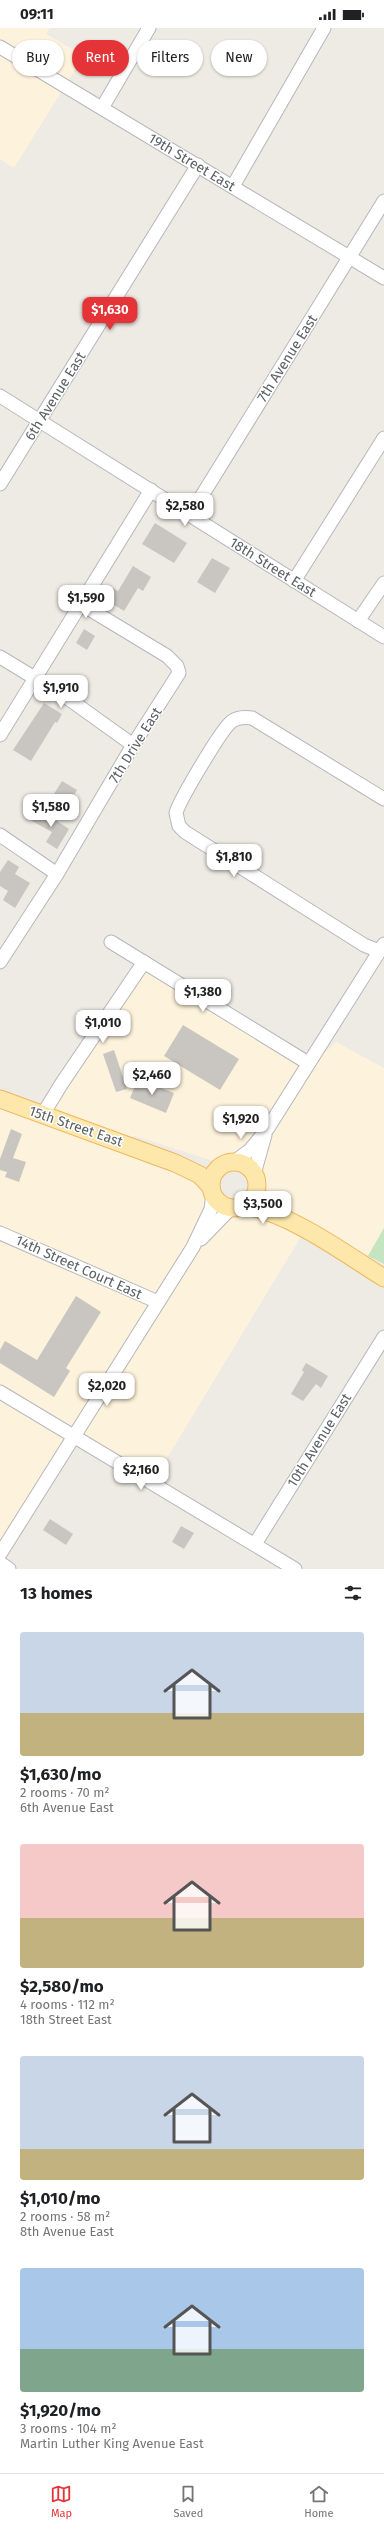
<!DOCTYPE html>
<meta charset="utf-8">
<style>
:root{--surface:#fff;--page:#f6f6f6;--text:#202124;--muted:#757577;--line:#e0e0e0;--accent:#e53438}
body{margin:0;font-family:"Fira Sans",sans-serif;background:var(--page);color:var(--text);height:100vh;display:flex;flex-direction:column;font-size:15px;white-space:nowrap}
*{box-sizing:border-box;margin:0}
p{font-size:13px;color:var(--muted)}
.icon{flex:none;width:22px;height:22px;fill:none;stroke:currentColor;stroke-width:2;stroke-linecap:round;stroke-linejoin:round}
.map{position:relative;height:1541px;overflow:hidden}
.details{display:flex;flex-direction:column;background:var(--surface);flex:1}
.details>*{flex:none}
.banner{position:absolute;left:12px;top:12px;width:360px;height:36px;display:flex;gap:8px}
.price{position:absolute;translate:-50% -34px;padding:0 9px;border-radius:8px;background:#fff;color:#222;font-size:13px;line-height:26px;filter:drop-shadow(0 1px 2px #0008)}
.price::after{content:'';position:absolute;left:50%;top:24px;width:12px;height:9px;margin-left:-6px;background:inherit;clip-path:polygon(0 0,100% 0,50% 100%)}
.price.active{background:var(--accent);color:#fff}
ul{padding:0;list-style:none}
li{display:grid;align-content:center;gap:8px;height:212px;padding:0 20px}
li span{display:grid;place-items:center;height:124px;border-radius:4px;color:#555}
li>.icon{margin-inline-start:auto}
span .icon{width:72px;height:72px;fill:#fffc;stroke-width:1}
li b{font-size:17px}
h2{display:flex;justify-content:space-between;align-items:center;height:48px;padding:0 20px;font-size:17px}
.chip{padding:0 14px;border-radius:18px;background:var(--surface);box-shadow:0 1px 3px #0004;font-size:14px;line-height:36px}
.chip.active{background:var(--accent);color:#fff}
.status{display:flex;justify-content:space-between;align-items:center;height:28px;padding:0 20px;background:var(--surface);direction:ltr}
.status svg{height:11px;fill:currentColor}
.tabs{display:flex;justify-content:space-around;align-items:center;height:56px;border-top:1px solid var(--line);background:var(--surface);font-size:11px;color:var(--muted)}
.tabs a{display:grid;justify-items:center;gap:2px}
.tabs .active{color:var(--accent)}
.map>svg:first-child{display:block}
</style>
<div class="status"><b>09:11</b><svg viewBox="0 0 49 12"><path d="M0 12V9h3v3zM5 12V6h3v6zM10 12V3h3v9zM15 12V0h3v12zM26 1h20v11H26zM47 4h2v5h-2z"/></svg></div>
<div class="map">
<svg width="384" height="1541" viewBox="0 0 384 1541">
<rect width="100%" height="100%" fill="#eeebe4"/>
<!-- commercial -->
<g fill="#fdf2db">
<path d="M0 0H50L46 6 84 28 68 53 0 13Z"/>
<path d="M0 26 62 63 14 140 0 131Z"/>
<path d="M146 942 300 1037 262 1097 247 1116 232 1128 213 1133 135 1108 124 1111 52 1084Z"/>
<path d="M336 1014 384 1040V1200L368 1228 293 1189 270 1168 264 1158 261 1145 273 1103 319 1030Z"/>
<path d="M0 1077 197 1151 206 1167 205 1179 188 1216 156 1267 0 1199Z"/>
<path d="M254 1185 302 1207 155 1450 83 1407 198 1223 235 1186Z"/>
<path d="M0 1211 149 1277 72 1400 0 1358Z"/>
<path d="M0 1371 66 1410 0 1514Z"/>
</g>
<!-- green -->
<path fill="#c5e5c1" d="M384 1200V1236L368 1228Z"/>
<!-- building -->
<g fill="#c9c6c1">
<path d="M155 495 187 515 174 535 142 516Z"/>
<path d="M212 530 230 540 215 565 197 554Z"/>
<path d="M133 538 151 549 143 563 138 560 124 583 106 572 113 560 118 563Z"/>
<path d="M84 601 95 608 87 622 76 615Z"/>
<path d="M44 675 62 686 57 695 55 694 31 733 13 722Z"/>
<path d="M62 753 77 762 70 775 54 766Z"/>
<path d="M39 781 69 801 57 821 46 814 52 804 32 793Z"/>
<path d="M8 832 19 839 15 846 30 855 15 880 3 872 8 863 0 858V844Z"/>
<path d="M183 997 239 1031 220 1062 164 1028Z"/>
<path d="M114 1022 127 1061 116 1064 103 1026Z"/>
<path d="M138 1051 174 1065 166 1085 130 1070Z"/>
<path d="M11 1101 22 1106 13 1130 26 1134 19 1154 5 1149 7 1144 0 1142V1131Z"/>
<path d="M76 1268 101 1284 66 1340 70 1343 54 1369 0 1335V1322L5 1313 37 1332Z"/>
<path d="M306 1335 328 1348 321 1360 316 1356 303 1373 291 1366 304 1344 302 1342Z"/>
<path d="M50 1491 73 1506 66 1517 43 1502Z"/>
<path d="M181 1498 194 1505 184 1521 172 1514Z"/>
</g>
<g fill="none" stroke-linecap="round" stroke-linejoin="round">
<defs>
<g id="minor">
<path d="M0 19 384 250"/>
<path d="M102 80 149 0"/>
<path d="M233 158 324 0"/>
<path d="M0 368 384 609"/>
<path d="M0 456 198 137"/>
<path d="M190 487 384 173"/>
<path d="M294 553 384 410"/>
<path d="M358 593 384 555"/>
<path d="M0 629 66 669 133 717"/>
<path d="M0 707 151 462"/>
<path d="M0 807 57 846"/>
<path d="M111 914 308 1035"/>
<path d="M379 923 364 917 185 804 179 798 176 785C179 773 221 702 231 694 237 689 244 689 252 690L384 771"/>
<path d="M0 934 57 846 133 717 179 645 177 638 167 628 81 576"/>
<path d="M43 1086 62 1055 144 934"/>
<path d="M234 1134 250 1122 268 1100 384 916"/>
<path d="M254 1146 265 1107"/>
<path d="M0 1205 158 1274"/>
<path d="M201 1211 231 1180"/>
<path d="M0 1364 295 1541"/>
<path d="M255 1516 384 1309"/>
<path d="M0 1526 193 1219 211 1181 213 1166"/>
<path d="M0 1535 9 1541"/>
</g>
<g id="major">
<path d="M0 1071 175 1135 200 1147 211 1159"/>
<circle cx="234" cy="1157" r="23"/>
<path d="M243 1178C286 1182 347 1227 384 1250"/>
</g>
</defs>
<!-- minor casing -->
<use href="#minor" stroke="#b5b7bb" stroke-width="15"/>
<!-- major casing -->
<use href="#major" stroke="#eeb75e" stroke-width="19"/>
<!-- minor -->
<use href="#minor" stroke="#fff" stroke-width="13"/>
<!-- major -->
<use href="#major" stroke="#fde7ab" stroke-width="17"/>
</g>
<g text-anchor="middle" stroke-width="3" stroke-linejoin="round" paint-order="stroke">
<!-- street labels -->
<g font-size="14" fill="#5c6164" stroke="#fff">
<text transform="translate(192 134) rotate(31)" y="5">19th Street East</text>
<text transform="translate(287 330) rotate(-58)" y="5">7th Avenue East</text>
<text transform="translate(55 368) rotate(-58)" y="5">6th Avenue East</text>
<text transform="translate(273 539) rotate(32)" y="5">18th Street East</text>
<text transform="translate(135 717) rotate(-58)" y="5">7th Drive East</text>
<text transform="translate(76 1098) rotate(19)" y="5">15th Street East</text>
<text transform="translate(79 1239) rotate(24)" y="5">14th Street Court East</text>
<text transform="translate(319 1412) rotate(-58)" y="5">10th Avenue East</text>
</g>
</g>
</svg>
<b class="price active" style="left:110px;top:303px">$1,630</b>
<b class="price" style="left:185px;top:499px">$2,580</b>
<b class="price" style="left:86px;top:591px">$1,590</b>
<b class="price" style="left:61px;top:681px">$1,910</b>
<b class="price" style="left:51px;top:800px">$1,580</b>
<b class="price" style="left:234px;top:850px">$1,810</b>
<b class="price" style="left:203px;top:985px">$1,380</b>
<b class="price" style="left:103px;top:1016px">$1,010</b>
<b class="price" style="left:152px;top:1068px">$2,460</b>
<b class="price" style="left:241px;top:1112px">$1,920</b>
<b class="price" style="left:263px;top:1197px">$3,500</b>
<b class="price" style="left:107px;top:1379px">$2,020</b>
<b class="price" style="left:141px;top:1463px">$2,160</b>
<div class="banner">
<a class="chip">Buy</a>
<a class="chip active">Rent</a>
<a class="chip">Filters</a>
<a class="chip">New</a>
</div>
</div>
<section class="details">
<h2>13 homes<svg class="icon" aria-label="filters" viewBox="0 0 24 24"><path d="M4 7h16M4 17h16"/><circle cx="9" cy="7" r="2"/><circle cx="15" cy="17" r="2"/></svg></h2>
<ul>
<li><span style="background:linear-gradient(#c9d6e8 65%,#c2b280 0)"><svg class="icon" aria-label="home" viewBox="0 0 24 24"><path d="M3 11l9-7 9 7M6 9v11h12V9"/></svg></span><div><b>$1,630/mo</b><p>2 rooms · 70 m²</p><p>6th Avenue East</p></div></li>
<li><span style="background:linear-gradient(#f6c9c9 60%,#c2b280 0)"><svg class="icon" aria-label="home" viewBox="0 0 24 24"><path d="M3 11l9-7 9 7M6 9v11h12V9"/></svg></span><div><b>$2,580/mo</b><p>4 rooms · 112 m²</p><p>18th Street East</p></div></li>
<li><span style="background:linear-gradient(#c9d6e8 75%,#c2b280 0)"><svg class="icon" aria-label="home" viewBox="0 0 24 24"><path d="M3 11l9-7 9 7M6 9v11h12V9"/></svg></span><div><b>$1,010/mo</b><p>2 rooms · 58 m²</p><p>8th Avenue East</p></div></li>
<li><span style="background:linear-gradient(#a9c7e8 65%,#7fa58c 0)"><svg class="icon" aria-label="home" viewBox="0 0 24 24"><path d="M3 11l9-7 9 7M6 9v11h12V9"/></svg></span><div><b>$1,920/mo</b><p>3 rooms · 104 m²</p><p>Martin Luther King Avenue East</p></div></li>
</ul>
</section>
<nav class="tabs">
<a class="active"><svg class="icon" aria-label="map" viewBox="0 0 24 24"><path d="M3 6l6-2 6 2 6-2v14l-6 2-6-2-6 2zM9 4v14M15 6v14"/></svg>Map</a>
<a><svg class="icon" aria-label="saved" viewBox="0 0 24 24"><path d="M7 4h10v16l-5-4-5 4z"/></svg>Saved</a>
<a><svg class="icon" aria-label="home" viewBox="0 0 24 24"><path d="M3 11l9-7 9 7M6 9v11h12V9"/></svg>Home</a>
</nav>
